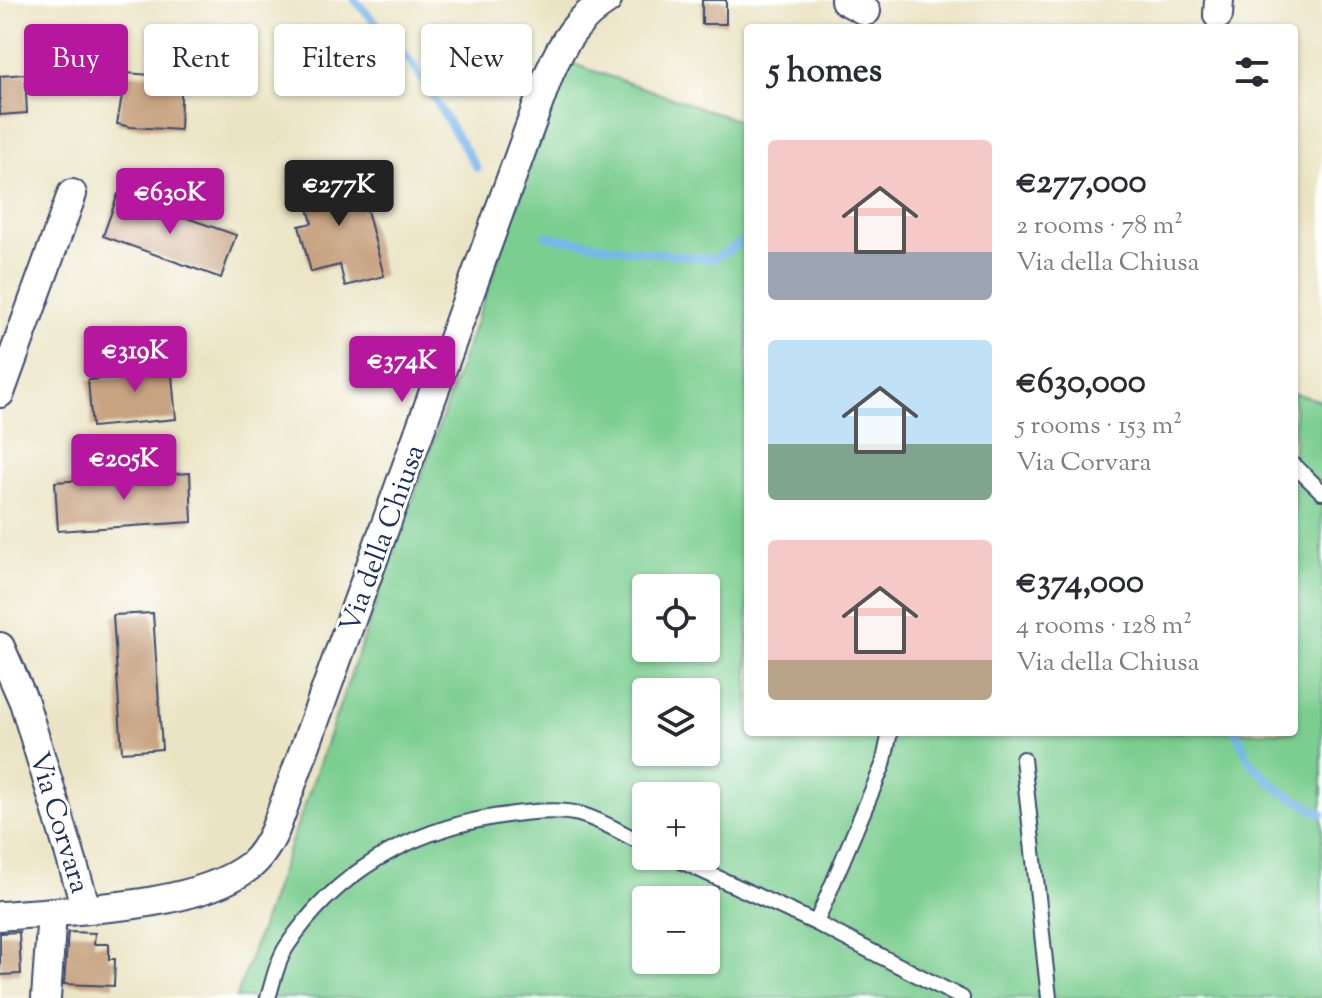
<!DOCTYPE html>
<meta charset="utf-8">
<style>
:root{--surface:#fff;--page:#f7f7f7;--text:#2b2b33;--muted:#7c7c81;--accent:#b5179e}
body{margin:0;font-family:"Sorts Mill Goudy",serif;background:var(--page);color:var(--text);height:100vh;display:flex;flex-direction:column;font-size:30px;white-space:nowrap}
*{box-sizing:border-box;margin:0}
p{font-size:26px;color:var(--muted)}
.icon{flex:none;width:44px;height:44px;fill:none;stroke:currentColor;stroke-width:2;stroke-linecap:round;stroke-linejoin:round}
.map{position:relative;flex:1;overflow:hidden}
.sheet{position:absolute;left:744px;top:24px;width:554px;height:712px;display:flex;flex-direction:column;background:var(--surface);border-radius:8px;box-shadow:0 2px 6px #0004}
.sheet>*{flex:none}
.guide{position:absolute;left:24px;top:24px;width:600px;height:72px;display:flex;gap:16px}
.buttons{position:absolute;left:632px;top:574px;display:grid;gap:16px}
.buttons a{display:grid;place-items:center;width:88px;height:88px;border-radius:8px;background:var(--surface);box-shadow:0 2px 6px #0004;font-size:40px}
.price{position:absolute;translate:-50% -68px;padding:0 18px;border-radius:8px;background:var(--accent);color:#fff;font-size:26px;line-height:52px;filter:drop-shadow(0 2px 4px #0008)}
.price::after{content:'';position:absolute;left:50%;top:48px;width:24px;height:18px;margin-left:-12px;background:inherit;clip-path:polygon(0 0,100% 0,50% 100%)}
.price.on{background:#222;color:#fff}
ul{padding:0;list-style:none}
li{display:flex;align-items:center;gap:24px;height:200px;padding:0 24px}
li span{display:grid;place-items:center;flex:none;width:224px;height:160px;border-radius:8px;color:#555}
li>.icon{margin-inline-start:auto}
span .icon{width:96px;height:96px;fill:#fffc;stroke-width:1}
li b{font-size:34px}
h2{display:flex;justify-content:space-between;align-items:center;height:96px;padding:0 24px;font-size:34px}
.chip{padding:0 28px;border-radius:8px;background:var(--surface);box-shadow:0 2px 6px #0004;font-size:28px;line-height:72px}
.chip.on{background:var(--accent);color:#fff}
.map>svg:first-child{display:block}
</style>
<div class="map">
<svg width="1322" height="998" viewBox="0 0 1322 998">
<rect width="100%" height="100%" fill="#fff"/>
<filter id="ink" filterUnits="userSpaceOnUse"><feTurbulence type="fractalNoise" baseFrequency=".0125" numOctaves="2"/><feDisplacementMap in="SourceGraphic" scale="16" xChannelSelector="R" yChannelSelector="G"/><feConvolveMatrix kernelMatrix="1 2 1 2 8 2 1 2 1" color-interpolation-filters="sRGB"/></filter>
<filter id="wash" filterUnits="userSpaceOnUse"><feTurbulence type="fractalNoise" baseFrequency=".006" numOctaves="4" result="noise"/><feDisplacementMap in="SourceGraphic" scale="32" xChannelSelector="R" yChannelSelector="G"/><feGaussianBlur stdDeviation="1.8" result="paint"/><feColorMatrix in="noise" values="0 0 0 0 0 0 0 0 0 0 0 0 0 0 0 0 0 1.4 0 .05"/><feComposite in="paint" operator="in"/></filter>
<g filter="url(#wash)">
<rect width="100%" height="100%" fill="#ebe4c4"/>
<!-- green -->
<path fill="#7bce90" stroke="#4b7e77" stroke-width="2" fill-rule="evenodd" d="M568 62 748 124V732H1294V393L1322 401V998H236ZM646 588H706V648H646ZM646 692H706V752H646ZM646 796H706V856H646ZM646 900H706V960H646Z"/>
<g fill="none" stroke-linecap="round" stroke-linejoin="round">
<!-- stream -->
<g stroke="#78b6eb" stroke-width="8">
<path d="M355 0 412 63 477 168"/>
<path d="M546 236 630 250 714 259 748 238"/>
<path d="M1236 732 1251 763 1278 789 1322 814"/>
</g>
</g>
<g id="blocks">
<!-- building -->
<g fill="#c7a381">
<rect x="702" y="0" width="24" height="24"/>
<path d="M152 67 182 68 180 130 131 127 117 124 126 73 151 75Z"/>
<path d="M25 74 27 113 0 115V76Z"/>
<path d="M345 166 347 173 351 171 362 211 367 210 384 276 345 286 340 265 311 272 299 226 312 223 300 178Z"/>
<path d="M118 194 236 235 221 278 103 236Z"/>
<path d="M170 354 176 419 92 427 88 380 135 376 133 357Z"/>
<path d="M190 473 192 522 58 531 55 482Z"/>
<path d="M153 613 162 749 122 752 113 615Z"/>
<path d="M19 932 21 974 0 975V933Z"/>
<path d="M68 932 95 933 94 944H109V959H115L114 986 64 984Z"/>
</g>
</g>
</g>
<g filter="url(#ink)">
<use href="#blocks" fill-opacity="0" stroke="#3a4a6d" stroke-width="2"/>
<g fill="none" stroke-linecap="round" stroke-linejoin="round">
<defs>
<g id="lane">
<path d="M1294 465 1322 492"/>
<path d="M1023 759 1049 998"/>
<path d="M670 856 816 923 962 998"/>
<path d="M816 923 883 765 890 732"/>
<path d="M268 998C273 982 277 961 287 946 335 873 409 831 494 817 518 813 555 808 579 814 602 820 625 835 646 845"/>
</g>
<g id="street">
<path d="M845 0 866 11"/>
<path d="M1218 15 1219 0"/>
<path d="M0 393 72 194"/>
<path d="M0 647 24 702 86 908"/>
<path d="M0 916C69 910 196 909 251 865 262 856 269 843 275 830L549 74C562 43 578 18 607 0"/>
<path d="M46 998 52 912"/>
</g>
</defs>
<!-- lane casing -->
<use href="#lane" stroke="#3a4a6d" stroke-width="18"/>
<!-- street casing -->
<use href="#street" stroke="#3a4a6d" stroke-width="32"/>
<!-- lane -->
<use href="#lane" stroke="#fff" stroke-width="14"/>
<!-- street -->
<use href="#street" stroke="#fff" stroke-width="28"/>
</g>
</g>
<g text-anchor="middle" stroke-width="6" stroke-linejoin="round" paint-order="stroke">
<!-- street labels -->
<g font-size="28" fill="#1b2f5e" stroke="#fff">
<text transform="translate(381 538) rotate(-70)" y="10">Via della Chiusa</text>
<text transform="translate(61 822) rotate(73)" y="10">Via Corvara</text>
</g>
</g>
</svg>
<div class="buttons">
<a><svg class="icon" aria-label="locate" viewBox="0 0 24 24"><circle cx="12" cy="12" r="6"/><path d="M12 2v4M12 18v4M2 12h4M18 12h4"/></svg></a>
<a><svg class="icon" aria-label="layers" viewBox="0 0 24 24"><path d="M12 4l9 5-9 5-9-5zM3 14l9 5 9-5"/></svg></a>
<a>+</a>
<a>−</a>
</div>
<b class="price on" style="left:339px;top:228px">€277K</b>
<b class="price" style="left:170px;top:236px">€630K</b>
<b class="price" style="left:135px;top:394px">€319K</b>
<b class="price" style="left:402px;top:404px">€374K</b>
<b class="price" style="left:124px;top:502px">€205K</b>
<div class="guide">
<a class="chip on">Buy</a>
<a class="chip">Rent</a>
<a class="chip">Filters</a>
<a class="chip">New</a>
</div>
<section class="sheet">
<h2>5 homes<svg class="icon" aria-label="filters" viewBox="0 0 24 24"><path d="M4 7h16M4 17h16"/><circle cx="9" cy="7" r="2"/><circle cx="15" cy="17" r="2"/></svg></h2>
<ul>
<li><span style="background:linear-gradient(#f6c9c9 70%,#9aa5b1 0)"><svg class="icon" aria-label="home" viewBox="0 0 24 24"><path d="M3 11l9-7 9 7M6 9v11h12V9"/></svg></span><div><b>€277,000</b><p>2 rooms · 78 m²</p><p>Via della Chiusa</p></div></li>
<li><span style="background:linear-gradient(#bfe0f5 65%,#7fa58c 0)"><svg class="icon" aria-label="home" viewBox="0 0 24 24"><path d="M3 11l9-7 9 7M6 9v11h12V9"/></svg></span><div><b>€630,000</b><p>5 rooms · 153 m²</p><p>Via Corvara</p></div></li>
<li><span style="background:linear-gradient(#f6c9c9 75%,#b9a48a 0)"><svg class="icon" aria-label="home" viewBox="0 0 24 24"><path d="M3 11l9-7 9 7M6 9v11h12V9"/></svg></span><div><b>€374,000</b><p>4 rooms · 128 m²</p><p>Via della Chiusa</p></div></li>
</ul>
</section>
</div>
